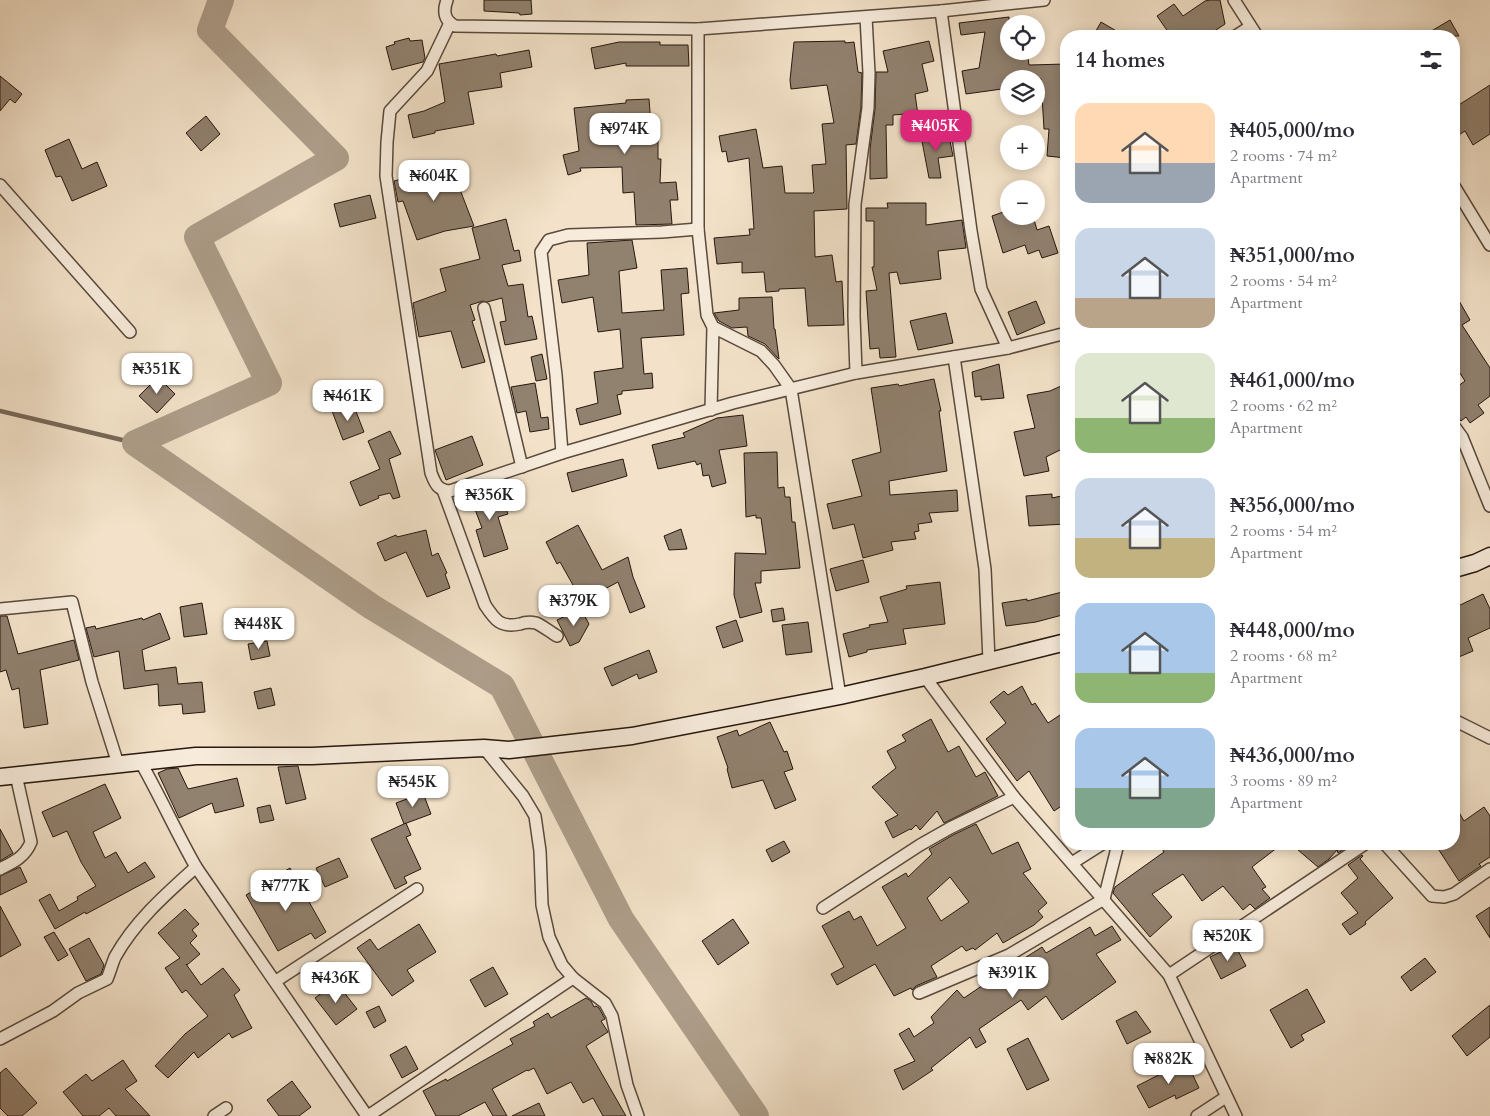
<!DOCTYPE html>
<meta charset="utf-8">
<style>
:root{--surface:#fff;--page:#f7f7f7;--text:#2b2b33;--muted:#7c7c81;--accent:#db2777}
body{margin:0;font-family:Cardo,serif;background:var(--page);color:var(--text);height:100vh;display:flex;flex-direction:column;font-size:19px;white-space:nowrap}
*{box-sizing:border-box;margin:0}
p{font-size:16px;color:var(--muted)}
.icon{flex:none;width:28px;height:28px;fill:none;stroke:currentColor;stroke-width:2;stroke-linecap:round;stroke-linejoin:round}
.map{position:relative;flex:1;overflow:hidden}
.details{position:absolute;left:1060px;top:30px;width:400px;height:820px;display:flex;flex-direction:column;background:var(--surface);border-radius:20px;box-shadow:0 2px 12px #0003}
.details>*{flex:none}
.buttons{position:absolute;left:1000px;top:15px;display:grid;gap:10px}
.buttons a{display:grid;place-items:center;width:45px;height:45px;border-radius:50%;background:var(--surface);box-shadow:0 2px 12px #0003;font-size:25px}
.price{position:absolute;translate:-50% -42px;padding:0 11px;border-radius:10px;background:#fff;color:#222;font-size:16px;line-height:32px;filter:drop-shadow(0 1px 2px #0008)}
.price::after{content:'';position:absolute;left:50%;top:30px;width:15px;height:11px;margin-left:-8px;background:inherit;clip-path:polygon(0 0,100% 0,50% 100%)}
.price.selected{background:var(--accent);color:#fff}
ul{padding:0;list-style:none}
li{display:flex;align-items:center;gap:15px;height:125px;padding:0 15px}
li span{display:grid;place-items:center;flex:none;width:140px;height:100px;border-radius:15px;color:#555}
li>.icon{margin-inline-start:auto}
span .icon{width:60px;height:60px;fill:#fffc;stroke-width:1}
li b{font-size:21px}
h2{display:flex;justify-content:space-between;align-items:center;height:60px;padding:0 15px;font-size:21px}
.map>svg:first-child{display:block}
</style>
<div class="map">
<svg width="1490" height="1116" viewBox="0 0 1490 1116">
<rect width="100%" height="100%" fill="#f3e2c9"/>
<filter id="stains"><feTurbulence type="fractalNoise" baseFrequency=".004" numOctaves="4"/><feColorMatrix values="0 0 0 0 .2 0 0 0 0 .09 0 0 0 0 .02 0 0 0 .5 -.17"/></filter>
<radialGradient id="worn" r=".72"><stop offset=".6" stop-color="#630" stop-opacity="0"/><stop offset="1" stop-color="#630" stop-opacity=".3"/></radialGradient>
<g fill="none" stroke-linecap="round" stroke-linejoin="round">
<!-- stream -->
<path stroke="#776758" stroke-width="4.5" d="M0 411 135 443"/>
<!-- river -->
<path stroke="#ad9d89" stroke-width="26" d="M221 0 210 30 336 158 197 237 269 383 135 443 372 607 502 686 621 919 756 1116"/>
</g>
<!-- building -->
<g fill="#91816f" stroke="#26170e" fill-rule="evenodd">
<path d="M484 0H531L532 14 520 15 519 13 484 11Z"/>
<path d="M1210 0H1220L1225 24 1207 36H1171L1157 16 1174 4 1183 16 1205 1Z"/>
<path d="M1009 17V29H1004L1009 51H1027L1029 65 1066 64V158L1047 156 1049 129H1044L1041 79H1009V88L966 94 962 71 979 68 985 32 961 35 959 23Z"/>
<path d="M1450 20 1459 36H1423Z"/>
<path d="M1101 22 1125 36H1093Z"/>
<path d="M409 38 410 41 422 40 425 58 423 62 392 70 386 47 395 44 394 42Z"/>
<path d="M845 41V43L854 42 858 72 862 73 861 107 856 144 846 145 847 209 814 211 815 257 832 255 836 282 842 281 844 325 808 326 805 288 779 289V291L766 292 764 272 742 273V262L717 264 714 238 750 235 749 229H754L749 158 728 162 726 151 722 152 719 136 756 129 763 168 782 166 785 193H813L814 192 812 165 826 164 822 124 834 123 827 85 791 89 790 80 794 42Z"/>
<path d="M929 41 934 61 922 64 928 91 915 94 919 122 907 123 906 114 893 115V125H886L887 178 870 179V149L875 109 876 72H888L883 51Z"/>
<path d="M619 42H660V45H688L689 66H626V63L595 69 591 48Z"/>
<path d="M529 50 532 67 500 73 502 87 468 92 474 124 435 131V133L413 138 408 115 424 111 445 102 439 64 496 54 497 56Z"/>
<path d="M0 76 22 94 15 103 10 99 0 111Z"/>
<path d="M1490 85V134L1473 145 1465 131 1454 138V108Z"/>
<path d="M649 99 652 138H658V159H661L660 183 676 182 678 200H670L672 224 636 225 634 192 623 193 622 167 580 168 581 171 568 175 563 155 579 151 574 108 626 103V100Z"/>
<path d="M206 116 220 134 201 151 186 133Z"/>
<path d="M948 131 953 156 938 158 941 178H929L921 136Z"/>
<path d="M69 139 82 169 97 162 107 186 72 201 61 176 56 177 45 150Z"/>
<path d="M457 165 463 186 459 187 474 226 445 231 417 240 403 201 398 202 394 181Z"/>
<path d="M370 195 376 218 340 227 334 204Z"/>
<path d="M887 203H926V225L962 220 966 248 938 251 941 279 900 284 897 272 889 273 896 357 880 358 879 348 870 349 866 291 877 290 872 267H874V221H866V208H888Z"/>
<path d="M1009 210V216H1033L1037 230 1049 226 1058 253 1042 258 1039 250 1028 254 1025 245 1003 253 992 216Z"/>
<path d="M506 219 514 251 519 250 521 261 502 265 508 286 523 284 528 317 532 316 537 339 505 345 500 322 506 321 502 298 487 302 483 301 470 305 475 320 472 321 485 362 462 368 451 331 419 337 413 303 446 291 440 269 480 259 472 228Z"/>
<path d="M632 240 637 268 619 271 622 313 664 310 661 270 687 268 689 293 681 294 684 335 641 338 644 374 652 373 653 388 622 391V394L617 395 621 414 580 425 576 409 598 403 594 372 623 368 620 329 598 332 593 297 562 303 558 280 589 275 587 243Z"/>
<path d="M1454 292 1470 320 1462 325 1490 368V396L1478 405 1484 413 1470 423 1466 417 1461 421 1454 411V389L1465 381 1454 364Z"/>
<path d="M772 297 774 329H775L779 359 765 344 748 336 747 327 732 328 719 321 714 313 739 310V298Z"/>
<path d="M1036 301 1045 323 1017 335 1008 312Z"/>
<path d="M946 313 953 343 918 350 910 321Z"/>
<path d="M542 354 547 379 536 381 531 357Z"/>
<path d="M999 364 1004 398 981 400V396L975 397 972 372Z"/>
<path d="M158 377 175 394 157 413 139 396Z"/>
<path d="M934 379 941 411H939L947 471 889 481 890 495 957 490 958 511 929 513 932 522 918 524 919 531 914 532 916 539 891 542 893 550 863 558 854 524 833 529 827 504 862 496 852 460 881 452 871 388 898 384 899 386Z"/>
<path d="M535 383 541 418 548 417 549 429 530 432 526 411 517 413 511 387Z"/>
<path d="M1061 386 1066 400V447L1046 457 1049 471 1024 476 1014 432 1035 428 1027 395 1050 391Z"/>
<path d="M353 404 364 432 343 440 332 411Z"/>
<path d="M743 415 747 446 719 450 726 483 712 487 709 475 703 476 701 463 697 465 695 461 658 469 652 445 685 437 683 433 717 418Z"/>
<path d="M390 431 401 454 389 459 400 497 393 499 390 493 378 496 379 498 360 506 350 482 380 469 368 441Z"/>
<path d="M472 436 483 465 446 480 435 450Z"/>
<path d="M777 452 778 488 784 487 785 497H790L792 522H795L800 568 761 571V583H755L762 612 740 618 734 595 735 553 766 554 761 518H756V515L746 517 744 453Z"/>
<path d="M623 459 627 476 572 492 567 473Z"/>
<path d="M497 486 508 514 498 517 508 549 484 557 476 530 482 528 470 496Z"/>
<path d="M1052 494V498L1066 495V524L1029 526 1026 496Z"/>
<path d="M578 525 602 570 628 557 633 577 645 607 630 613 618 582 582 601 560 562 557 564 546 542Z"/>
<path d="M681 529 687 549 669 550 664 536Z"/>
<path d="M426 530 432 556 438 553 447 573 445 574 450 588 427 597 406 552 385 561 377 543 396 535 397 537Z"/>
<path d="M863 560 869 582 836 591 830 569Z"/>
<path d="M940 582 945 624 903 629 906 644 867 650V652L849 657 843 634 870 627 869 625 888 622 880 597 907 589 906 586Z"/>
<path d="M1066 591V614L1036 622 1006 626 1002 603 1027 599V601Z"/>
<path d="M1483 594 1490 609V628L1468 638 1473 651 1454 659V608Z"/>
<path d="M202 603 207 634 184 637 180 607Z"/>
<path d="M783 608 785 620 773 622 771 610Z"/>
<path d="M581 609 589 624 579 642 570 646 557 620Z"/>
<path d="M160 613 170 639 142 650 145 671 176 667 178 684 202 682 205 712 183 714 182 704 159 706 158 684 124 689 119 651 94 657 86 628 95 626 96 629 142 618 143 620Z"/>
<path d="M0 616H7L18 654 74 640 79 660 40 670 48 724 24 728 19 688 12 690 6 670 0 672Z"/>
<path d="M736 620 743 641 723 648 716 627Z"/>
<path d="M808 622 812 652 786 655 782 625Z"/>
<path d="M267 641 270 656 251 660 248 644Z"/>
<path d="M649 650 657 672 639 679 637 674 612 686 604 668Z"/>
<path d="M1022 686 1032 705 1035 703 1048 723 1066 711V803L1054 811 1029 771 1017 781 986 739 1006 723 990 702 1004 691 1008 695Z"/>
<path d="M271 688 275 705 258 709 254 692Z"/>
<path d="M931 719 948 752 959 746 976 777 985 772 998 796 944 823 937 811 920 830 916 825 911 830 910 829 893 838 885 822 898 815 872 787 896 768 887 751 906 741 902 735Z"/>
<path d="M770 722 784 752 787 751 793 769 784 772 796 800 775 809 763 780 732 788 727 769 728 768 717 737 737 730 739 736Z"/>
<path d="M298 766 306 799 286 804 278 767Z"/>
<path d="M178 768 188 789 237 778 244 806 215 813 212 803 179 818 158 773 167 769Z"/>
<path d="M105 784 121 818 93 832 105 858 116 852 128 873 145 862 155 877 86 914 85 912 55 929 39 900 50 894 59 911 78 900 77 897 96 886 81 862 67 831 53 837 42 812Z"/>
<path d="M423 793 431 814 404 824 396 803Z"/>
<path d="M1454 804 1464 821 1484 807 1490 816V857L1479 864 1481 866 1459 881 1435 844H1454Z"/>
<path d="M270 805 274 820 260 823 257 808Z"/>
<path d="M406 823 411 835 406 837 421 869 404 877 407 883 395 889 371 839Z"/>
<path d="M976 824 992 854 1018 842 1031 869 1023 873 1047 903 1038 911 1043 917 1034 925 1003 943 997 933 975 950 973 948 966 951 962 946 931 966 937 977 916 986 912 990 911 988 894 996 875 964 837 985 831 974 844 967 822 926 849 911 854 920 861 916 877 946 906 928 882 887 906 873 908 877 932 854 929 849 953 835ZM950 877 969 902 941 921 927 898Z"/>
<path d="M0 829 13 853 0 861Z"/>
<path d="M784 841 790 852 772 862 766 850Z"/>
<path d="M1159 844H1282L1252 867 1266 887 1262 889 1270 898 1255 909 1250 904 1243 910 1223 886 1202 901 1183 874 1152 894 1172 917 1150 937 1113 893 1115 887 1164 852Z"/>
<path d="M1304 844H1352L1338 853 1337 850 1329 859 1318 867 1298 850Z"/>
<path d="M1362 855 1363 856 1360 859 1393 898 1365 922 1366 924 1350 935 1342 924 1358 913 1341 893 1358 878 1348 865Z"/>
<path d="M339 858 348 877 325 887 316 868Z"/>
<path d="M20 867 27 882 0 895V876Z"/>
<path d="M290 868 326 932 315 939 311 933 278 951 246 895 256 889 261 897 280 886 275 877Z"/>
<path d="M0 906 21 945 0 957Z"/>
<path d="M1490 907V938L1476 916Z"/>
<path d="M185 909 199 924 192 930 197 936 190 943 200 954 187 965 186 964 201 985 223 968 240 990 234 995 252 1028 232 1038 229 1033 198 1058 194 1052 168 1078 155 1066 185 1034 208 1016 186 990 182 993 165 968 180 958 158 933Z"/>
<path d="M733 919 749 943 718 965 702 941Z"/>
<path d="M419 924 436 952 407 970 414 981 392 996 357 948 370 939 378 950Z"/>
<path d="M1112 926 1121 940 1096 954 1116 982 1062 1020 1046 996 1028 1010 1021 1000 979 1029 986 1042 976 1048 970 1037 931 1068 933 1070 903 1090 894 1070 915 1061 899 1034 909 1028 914 1037 934 1023 931 1017 957 990 964 998 992 979 997 987 1026 963 1023 959 1042 947 1046 953 1090 927 1095 936Z"/>
<path d="M54 932 68 955 58 961 44 937Z"/>
<path d="M89 938 104 965 101 974 86 981 69 949Z"/>
<path d="M1235 945 1246 966 1221 979 1210 957Z"/>
<path d="M1425 958 1436 972 1411 991 1401 977Z"/>
<path d="M493 967 508 994 485 1007 470 980Z"/>
<path d="M336 982 357 1009 336 1025 315 998Z"/>
<path d="M1307 989 1325 1022 1301 1035 1304 1040 1291 1048 1270 1010Z"/>
<path d="M586 998 591 1001 594 1007 596 1006 599 1008 605 1019 601 1021 608 1032 586 1046 626 1116H603L593 1098 583 1103 571 1082 547 1094 534 1068 528 1071 527 1070 492 1089 507 1116H493L485 1102 458 1116H436L423 1091 446 1079 447 1081 513 1044 510 1039 535 1026 533 1022 548 1013 551 1018Z"/>
<path d="M1490 1005V1037L1467 1056 1452 1036Z"/>
<path d="M379 1006 386 1021 374 1028 366 1012Z"/>
<path d="M1136 1011 1151 1032 1127 1044 1116 1021Z"/>
<path d="M1028 1038 1049 1080 1027 1090 1007 1049Z"/>
<path d="M406 1046 418 1069 402 1078 390 1055Z"/>
<path d="M123 1060 137 1081 125 1089 150 1116H116L109 1108 99 1116H83L63 1092 86 1074 92 1081Z"/>
<path d="M1186 1061 1199 1088 1176 1099 1175 1095 1149 1108 1137 1086Z"/>
<path d="M6 1068 37 1103 22 1116H8L0 1108V1073Z"/>
<path d="M292 1081 311 1107 299 1116H279L267 1100Z"/>
<path d="M539 1103 545 1116H512Z"/>
</g>
<g fill="none" stroke-linecap="round" stroke-linejoin="round">
<defs>
<g id="street">
<path d="M447 0C443 11 444 20 455 26L698 29 941 11 1044 0"/>
<path d="M1234 0 1257 36"/>
<path d="M941 11 971 231 981 289 1008 348"/>
<path d="M450 23 427 71 390 111 387 142 386 176 431 473C435 483 437 490 450 491L562 453 733 403 856 373 1008 348 1066 333"/>
<path d="M698 29V229L707 315 713 327 761 351 774 365 791 389 840 696"/>
<path d="M1236 36 1250 27"/>
<path d="M0 185 130 332"/>
<path d="M1454 186 1490 245"/>
<path d="M484 308 522 467"/>
<path d="M954 357 985 569 989 661"/>
<path d="M856 373 854 316 855 204 868 108 869 73 866 17"/>
<path d="M711 410 713 327"/>
<path d="M1454 426 1462 437 1490 506"/>
<path d="M562 453 556 375 541 252 549 240 568 235 662 232 698 229"/>
<path d="M443 490 485 605C495 620 500 628 520 624 525 622 532 622 536 623 543 626 550 632 557 636"/>
<path d="M0 609 72 602 92 682 118 764"/>
<path d="M925 677 1014 797 1169 975 1236 1116"/>
<path d="M1454 720 1490 738"/>
<path d="M484 748 523 796 535 816 540 851 542 905 549 937 562 965 573 978 605 1003 612 1016 627 1085 638 1116"/>
<path d="M140 761C160 796 176 832 196 867L367 1116"/>
<path d="M1385 844 1432 896 1444 897 1454 894 1490 869"/>
<path d="M1072 863 1102 844"/>
<path d="M0 869C14 862 25 857 31 842L16 775"/>
<path d="M823 908 920 845 950 828 1014 797"/>
<path d="M1169 975 1365 844"/>
<path d="M276 981 417 889"/>
<path d="M919 993 1009 955 1104 899 1118 844"/>
<path d="M0 1039 53 1011 78 993 107 979C110 972 112 964 115 957 135 921 166 894 196 867"/>
<path d="M214 1116 226 1108"/>
<path d="M368 1116 573 978"/>
<path d="M1197 1116 1226 1097"/>
</g>
<g id="secondary">
<path d="M1454 569 1475 563 1490 556"/>
<path d="M0 777 196 756H312L484 748 509 750 632 736 840 696 925 677 1066 642"/>
</g>
</defs>
<!-- street casing -->
<use href="#street" stroke="#594a3d" stroke-width="14"/>
<!-- secondary casing -->
<use href="#secondary" stroke="#26170e" stroke-width="19"/>
<!-- street -->
<use href="#street" stroke="#f7ecdc" stroke-width="11"/>
<!-- secondary -->
<use href="#secondary" stroke="#f7ecdc" stroke-width="16"/>
</g>
<rect width="100%" height="100%" filter="url(#stains)"/>
<rect width="100%" height="100%" fill="url(#worn)"/>
</svg>
<div class="buttons">
<a><svg class="icon" aria-label="locate" viewBox="0 0 24 24"><circle cx="12" cy="12" r="6"/><path d="M12 2v4M12 18v4M2 12h4M18 12h4"/></svg></a>
<a><svg class="icon" aria-label="layers" viewBox="0 0 24 24"><path d="M12 4l9 5-9 5-9-5zM3 14l9 5 9-5"/></svg></a>
<a>+</a>
<a>−</a>
</div>
<b class="price selected" style="left:936px;top:152px">₦405K</b>
<b class="price" style="left:625px;top:155px">₦974K</b>
<b class="price" style="left:434px;top:202px">₦604K</b>
<b class="price" style="left:157px;top:395px">₦351K</b>
<b class="price" style="left:348px;top:422px">₦461K</b>
<b class="price" style="left:490px;top:521px">₦356K</b>
<b class="price" style="left:574px;top:627px">₦379K</b>
<b class="price" style="left:259px;top:650px">₦448K</b>
<b class="price" style="left:413px;top:808px">₦545K</b>
<b class="price" style="left:286px;top:912px">₦777K</b>
<b class="price" style="left:1228px;top:962px">₦520K</b>
<b class="price" style="left:1013px;top:999px">₦391K</b>
<b class="price" style="left:336px;top:1004px">₦436K</b>
<b class="price" style="left:1169px;top:1085px">₦882K</b>
<section class="details">
<h2>14 homes<svg class="icon" aria-label="filters" viewBox="0 0 24 24"><path d="M4 7h16M4 17h16"/><circle cx="9" cy="7" r="2"/><circle cx="15" cy="17" r="2"/></svg></h2>
<ul>
<li><span style="background:linear-gradient(#ffd9b3 60%,#9aa5b1 0)"><svg class="icon" aria-label="home" viewBox="0 0 24 24"><path d="M3 11l9-7 9 7M6 9v11h12V9"/></svg></span><div><b>₦405,000/mo</b><p>2 rooms · 74 m²</p><p>Apartment</p></div></li>
<li><span style="background:linear-gradient(#c9d6e8 70%,#b9a48a 0)"><svg class="icon" aria-label="home" viewBox="0 0 24 24"><path d="M3 11l9-7 9 7M6 9v11h12V9"/></svg></span><div><b>₦351,000/mo</b><p>2 rooms · 54 m²</p><p>Apartment</p></div></li>
<li><span style="background:linear-gradient(#dfe7d0 65%,#8fb573 0)"><svg class="icon" aria-label="home" viewBox="0 0 24 24"><path d="M3 11l9-7 9 7M6 9v11h12V9"/></svg></span><div><b>₦461,000/mo</b><p>2 rooms · 62 m²</p><p>Apartment</p></div></li>
<li><span style="background:linear-gradient(#c9d6e8 60%,#c2b280 0)"><svg class="icon" aria-label="home" viewBox="0 0 24 24"><path d="M3 11l9-7 9 7M6 9v11h12V9"/></svg></span><div><b>₦356,000/mo</b><p>2 rooms · 54 m²</p><p>Apartment</p></div></li>
<li><span style="background:linear-gradient(#a9c7e8 70%,#8fb573 0)"><svg class="icon" aria-label="home" viewBox="0 0 24 24"><path d="M3 11l9-7 9 7M6 9v11h12V9"/></svg></span><div><b>₦448,000/mo</b><p>2 rooms · 68 m²</p><p>Apartment</p></div></li>
<li><span style="background:linear-gradient(#a9c7e8 60%,#7fa58c 0)"><svg class="icon" aria-label="home" viewBox="0 0 24 24"><path d="M3 11l9-7 9 7M6 9v11h12V9"/></svg></span><div><b>₦436,000/mo</b><p>3 rooms · 89 m²</p><p>Apartment</p></div></li>
</ul>
</section>
</div>
